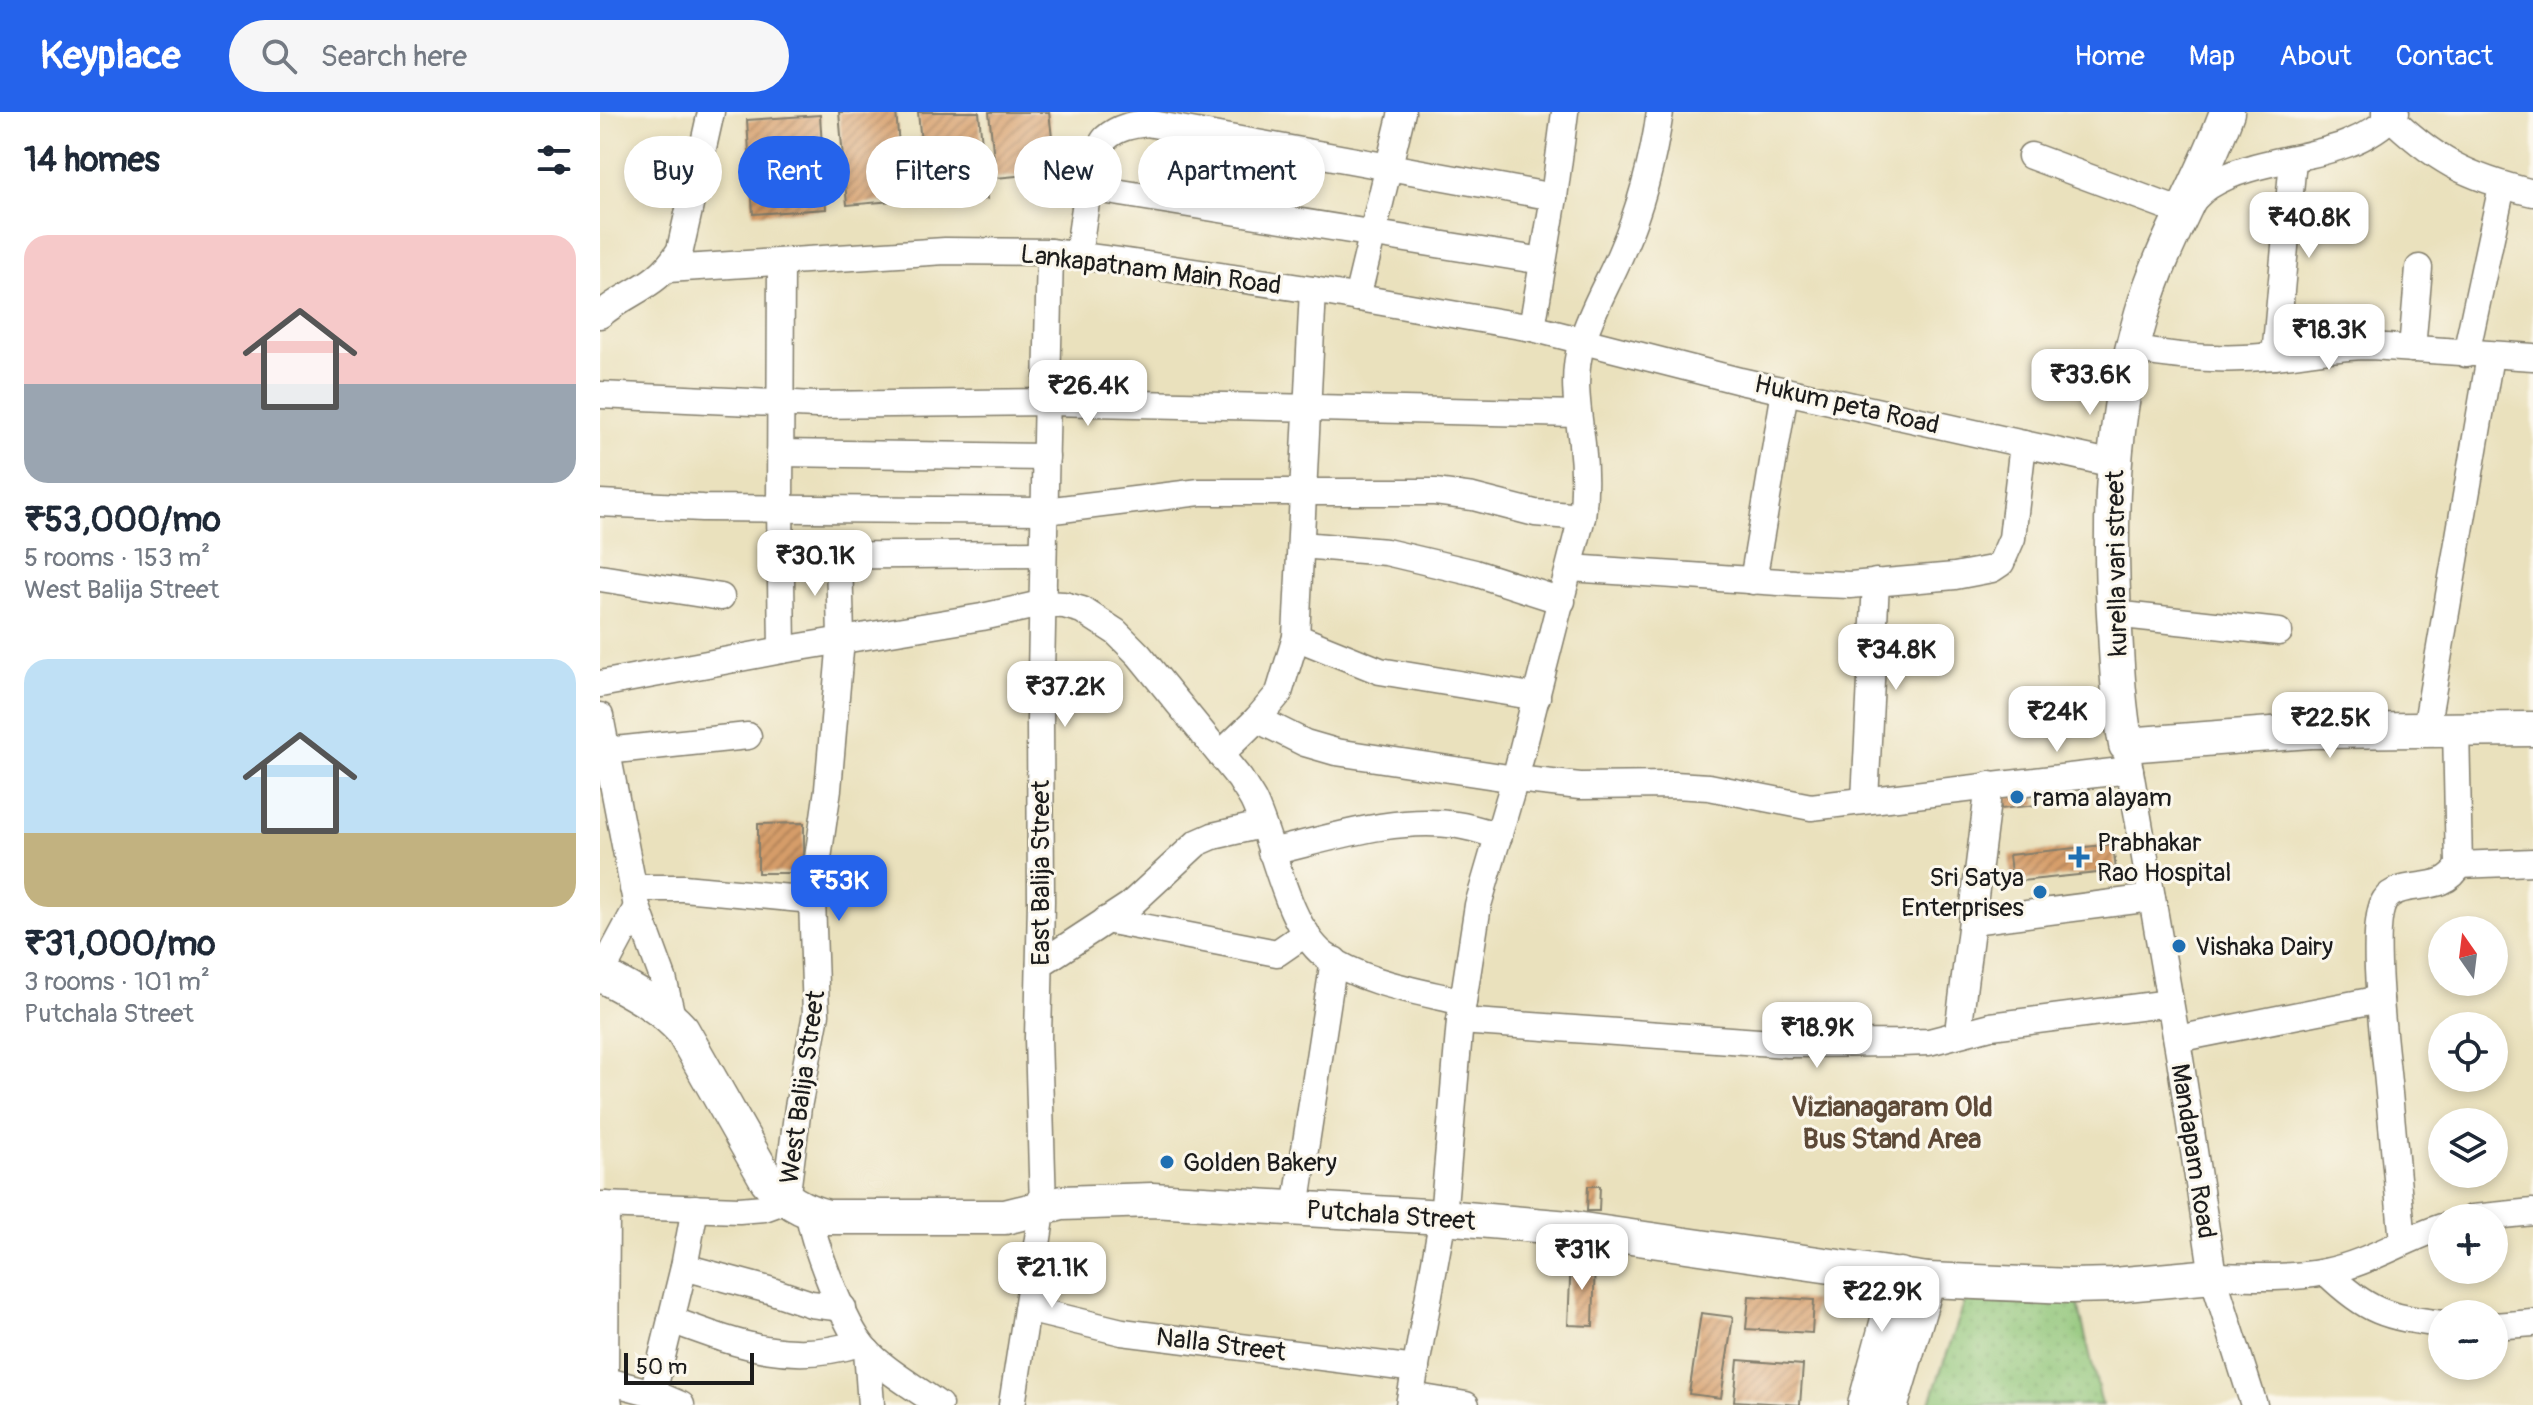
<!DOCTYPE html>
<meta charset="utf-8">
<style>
:root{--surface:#fff;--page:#f6f6f7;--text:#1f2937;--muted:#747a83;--accent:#2563eb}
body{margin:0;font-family:Pangolin,sans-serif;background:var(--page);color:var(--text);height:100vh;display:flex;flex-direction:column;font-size:30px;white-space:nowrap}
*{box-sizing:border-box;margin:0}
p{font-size:26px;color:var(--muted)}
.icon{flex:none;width:44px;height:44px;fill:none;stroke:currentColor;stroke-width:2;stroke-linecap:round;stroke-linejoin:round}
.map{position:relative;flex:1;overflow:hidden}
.sheet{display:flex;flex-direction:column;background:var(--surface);width:600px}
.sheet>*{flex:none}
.banner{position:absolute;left:24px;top:24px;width:760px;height:72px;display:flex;gap:16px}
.needle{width:52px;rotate:346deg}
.controls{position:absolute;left:1828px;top:804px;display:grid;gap:16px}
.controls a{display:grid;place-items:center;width:80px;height:80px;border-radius:50%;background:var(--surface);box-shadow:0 4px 12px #0003;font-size:40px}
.scale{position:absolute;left:24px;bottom:20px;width:130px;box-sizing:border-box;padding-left:8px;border:4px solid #1c1c1c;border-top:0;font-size:22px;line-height:28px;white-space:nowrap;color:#1c1c1c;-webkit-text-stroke:6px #fbf7ec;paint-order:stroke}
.price{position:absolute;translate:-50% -68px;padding:0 18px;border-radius:16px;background:#fff;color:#222;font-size:26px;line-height:52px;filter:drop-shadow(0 2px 4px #0008)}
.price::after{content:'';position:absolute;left:50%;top:48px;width:24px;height:18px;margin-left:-12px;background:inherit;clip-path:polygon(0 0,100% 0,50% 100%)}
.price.current{background:var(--accent);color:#fff}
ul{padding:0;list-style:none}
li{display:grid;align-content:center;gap:16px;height:424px;padding:0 24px}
li span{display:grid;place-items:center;height:248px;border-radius:24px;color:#555}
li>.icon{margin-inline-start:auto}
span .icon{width:144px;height:144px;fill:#fffc;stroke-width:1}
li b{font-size:34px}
h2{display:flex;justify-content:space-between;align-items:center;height:96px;padding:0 24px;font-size:34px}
.pill{padding:0 28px;border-radius:36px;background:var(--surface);box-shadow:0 4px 12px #0003;font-size:28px;line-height:72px}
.pill.current{background:var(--accent);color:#fff}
header{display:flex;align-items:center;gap:48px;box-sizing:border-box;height:112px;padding:0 40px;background:var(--accent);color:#fff}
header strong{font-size:38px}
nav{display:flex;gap:44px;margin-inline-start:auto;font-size:28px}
.search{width:560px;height:72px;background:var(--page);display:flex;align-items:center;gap:20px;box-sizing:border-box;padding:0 28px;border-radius:44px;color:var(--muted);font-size:30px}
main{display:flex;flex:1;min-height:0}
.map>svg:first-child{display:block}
</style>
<header>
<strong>Keyplace</strong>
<div class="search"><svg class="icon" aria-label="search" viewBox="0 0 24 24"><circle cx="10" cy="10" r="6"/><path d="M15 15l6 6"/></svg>Search here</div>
<nav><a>Home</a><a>Map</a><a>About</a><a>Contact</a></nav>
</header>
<main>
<section class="sheet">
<h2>14 homes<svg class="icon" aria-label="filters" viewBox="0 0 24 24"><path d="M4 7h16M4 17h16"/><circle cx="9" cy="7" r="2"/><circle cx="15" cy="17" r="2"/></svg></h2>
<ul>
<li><span style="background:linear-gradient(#f6c9c9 60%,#9aa5b1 0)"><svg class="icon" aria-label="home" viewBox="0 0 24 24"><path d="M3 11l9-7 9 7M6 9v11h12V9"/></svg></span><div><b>₹53,000/mo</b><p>5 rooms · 153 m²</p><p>West Balija Street</p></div></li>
<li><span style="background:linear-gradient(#bfe0f5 70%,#c2b280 0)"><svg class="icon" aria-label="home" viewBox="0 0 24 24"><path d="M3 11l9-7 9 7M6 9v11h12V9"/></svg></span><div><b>₹31,000/mo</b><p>3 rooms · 101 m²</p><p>Putchala Street</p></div></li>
</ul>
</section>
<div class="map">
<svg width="1933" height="1293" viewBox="0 0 1933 1293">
<defs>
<pattern id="park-dots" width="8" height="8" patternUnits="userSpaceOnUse" patternTransform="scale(2)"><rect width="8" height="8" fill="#8ec477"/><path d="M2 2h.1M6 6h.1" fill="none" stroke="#7aa866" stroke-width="1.8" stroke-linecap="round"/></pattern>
<pattern id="building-hatch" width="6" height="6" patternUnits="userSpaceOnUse" patternTransform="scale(2)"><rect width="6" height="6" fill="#d69d69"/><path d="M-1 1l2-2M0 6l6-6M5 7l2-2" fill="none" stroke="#ad7f56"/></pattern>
</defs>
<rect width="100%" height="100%" fill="#fbf7ec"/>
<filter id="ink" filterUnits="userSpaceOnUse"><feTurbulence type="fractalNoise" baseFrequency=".0125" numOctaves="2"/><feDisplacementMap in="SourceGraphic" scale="16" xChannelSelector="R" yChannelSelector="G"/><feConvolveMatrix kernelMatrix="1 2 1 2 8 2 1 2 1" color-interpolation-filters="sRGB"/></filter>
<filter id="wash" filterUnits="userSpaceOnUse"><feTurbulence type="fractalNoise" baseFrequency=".006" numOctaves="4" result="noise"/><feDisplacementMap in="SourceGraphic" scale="32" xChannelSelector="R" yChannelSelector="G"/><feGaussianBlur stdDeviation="1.8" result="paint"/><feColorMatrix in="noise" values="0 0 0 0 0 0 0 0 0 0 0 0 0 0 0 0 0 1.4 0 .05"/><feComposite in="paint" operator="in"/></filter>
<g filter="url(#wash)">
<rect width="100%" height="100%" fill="#eae1bd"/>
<!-- park -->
<path fill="url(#park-dots)" stroke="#55704a" stroke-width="2" d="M1368 1181 1476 1184 1502 1293H1329Z"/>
<g id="blocks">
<!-- building -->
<g fill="url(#building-hatch)">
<path d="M239 0H296L304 88 247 93Z"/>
<path d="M318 0H379L387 87 327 93Z"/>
<path d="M389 0H449L456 60 396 66Z"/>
<path d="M220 3 226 97 153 102 147 8Z"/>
<path d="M1433 674 1437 693 1401 697 1398 677Z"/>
<path d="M204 711V761H158V712Z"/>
<path d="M1513 732 1516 759 1412 770 1409 743Z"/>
<path d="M988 1074H1000L999 1099H987Z"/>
<path d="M971 1146 995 1147 993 1214 968 1213Z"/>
<path d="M1149 1184 1214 1188 1212 1221 1146 1217Z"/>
<path d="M1101 1201 1133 1205 1121 1286 1089 1282Z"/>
<path d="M1138 1248 1203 1253 1200 1293 1134 1289Z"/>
</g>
</g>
</g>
<g filter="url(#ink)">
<use href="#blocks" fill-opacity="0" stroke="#837e6c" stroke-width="2"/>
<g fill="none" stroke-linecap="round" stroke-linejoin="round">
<defs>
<g id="minor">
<path d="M1785 0C1834 48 1866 65 1933 81"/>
<path d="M1431 44 1582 100C1590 92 1599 80 1609 74 1666 38 1745 54 1796 0"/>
<path d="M490 76 943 149"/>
<path d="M478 144C482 119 490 42 506 26 518 15 532 13 547 11L954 85"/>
<path d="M181 150 180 396 182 538"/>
<path d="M68 157 345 139 450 140 519 149 713 178 932 216 1140 269 1514 352"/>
<path d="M757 186 802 0"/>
<path d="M0 203C31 177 57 176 80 138L111 0"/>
<path d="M932 216 954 85 965 0"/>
<path d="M1532 237C1579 246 1626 249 1674 244 1707 241 1737 234 1771 234L1933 245"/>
<path d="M1812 237 1819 156"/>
<path d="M1866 242 1902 74"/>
<path d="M1675 244 1693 48"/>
<path d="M0 283 216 293 449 290 977 302"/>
<path d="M180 341 446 345"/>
<path d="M0 391 102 396 445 399 600 380H835L873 385 935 401 982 405"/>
<path d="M701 433 786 440 875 461 962 489"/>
<path d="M180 444 443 442"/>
<path d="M970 456 1195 471 1250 473 1355 464 1392 457 1401 451 1412 426 1423 332"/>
<path d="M0 466 121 485"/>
<path d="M1153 469 1185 279"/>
<path d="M1514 502 1679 520"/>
<path d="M696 525 780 559 937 585"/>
<path d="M0 572 182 538 382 505 441 492 464 493 482 498 516 520 539 543 640 667C644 674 649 681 653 688 674 731 686 813 724 843 762 871 818 879 863 890"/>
<path d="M0 604 37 795 63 866 73 909"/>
<path d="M657 607 705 631 736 640 915 667 980 674 1074 673 1109 675 1211 695 1530 658"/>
<path d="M1826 617 1890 244"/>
<path d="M6 639 148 624"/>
<path d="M621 642 657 607 679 581 696 525 713 178"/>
<path d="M1527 642 1580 947 1613 1164 1654 1293"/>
<path d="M1265 688 1276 470"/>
<path d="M671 740C731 726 795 704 857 713 871 715 886 720 899 724"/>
<path d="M1859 753 1933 750"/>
<path d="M33 776H83L212 788"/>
<path d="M506 808 677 841 706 821"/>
<path d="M1372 809 1552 786"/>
<path d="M440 852 530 793 597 731 613 724 661 713"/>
<path d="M1 862 37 795"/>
<path d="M860 909 1187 932 1301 931 1329 930 1391 914 1570 891"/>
<path d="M1358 920 1389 673"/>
<path d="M1577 927 1780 887"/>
<path d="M0 1093 139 1098 164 1096 186 1088 198 995 216 902 212 788 228 677 241 527 239 443"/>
<path d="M6 1093 5 1268 9 1293"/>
<path d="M696 1096 734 848"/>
<path d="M209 1101C213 1131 245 1215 265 1237 285 1259 315 1275 339 1293"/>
<path d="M1873 1106 1933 1100"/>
<path d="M1803 1130C1798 1077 1793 1024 1788 971 1785 936 1768 813 1785 788 1799 766 1845 784 1859 753L1856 616"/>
<path d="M84 1155 169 1178 211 1192 243 1196"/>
<path d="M1726 1160C1767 1200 1786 1205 1842 1212"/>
<path d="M1613 1164C1650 1165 1689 1167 1725 1160 1766 1152 1803 1128 1842 1115"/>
<path d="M427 1197 522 1220 816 1257"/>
<path d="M71 1208C137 1232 189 1253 260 1231"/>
<path d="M1894 1214 1933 1211"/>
<path d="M267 1239 271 1293"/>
<path d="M0 1267 53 1281 81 1293"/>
<path d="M53 1281 84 1155 95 1096"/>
<path d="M811 1284 866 1293"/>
<path d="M412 1293 443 1094 438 926 441 789 440 608 450 140"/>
<path d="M809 1293 843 1105 860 909 878 793 915 667 982 405C985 381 985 357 982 332 978 297 971 265 982 230 991 199 1009 170 1021 141 1041 95 1053 49 1060 0"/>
</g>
<g id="major">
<path d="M1627 0C1603 68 1562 131 1542 201 1511 305 1508 411 1515 519 1517 557 1519 595 1526 633L1710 619 1933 617"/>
<path d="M0 862C29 878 60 893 82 918L167 1068C184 1088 202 1099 228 1105H405L462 1091 552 1088 843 1105 969 1116 1328 1168 1470 1174 1514 1173 1613 1164"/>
<path d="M1265 1293 1300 1163"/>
<path d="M1291 1293 1328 1168"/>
</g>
</defs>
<!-- minor casing -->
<use href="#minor" stroke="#837e6c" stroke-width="29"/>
<!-- major casing -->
<use href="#major" stroke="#837e6c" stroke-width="37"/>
<!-- minor -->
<use href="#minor" stroke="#fff" stroke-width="26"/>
<!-- major -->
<use href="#major" stroke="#fff" stroke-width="34"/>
</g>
</g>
<!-- markers -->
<g fill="#1f6fb2" stroke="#fbf7ec" stroke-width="3">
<circle cx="1417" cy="685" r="8"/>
<path d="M1475 733h8v8h8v8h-8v8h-8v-8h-8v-8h8z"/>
<circle cx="1440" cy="780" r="8"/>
<circle cx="1579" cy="834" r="8"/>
<circle cx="567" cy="1050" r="8"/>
</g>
<g text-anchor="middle" stroke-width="6" stroke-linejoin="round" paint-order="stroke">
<!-- street labels -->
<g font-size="26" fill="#1c1c1c" stroke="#fbf7ec">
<text transform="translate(551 157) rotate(7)" y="9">Lankapatnam Main Road</text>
<text transform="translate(1247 292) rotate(13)" y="9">Hukum peta Road</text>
<text transform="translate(1516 451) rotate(-91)" y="9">kurella vari street</text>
<text transform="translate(440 761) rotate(-90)" y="9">East Balija Street</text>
<text transform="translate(202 975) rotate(-82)" y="9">West Balija Street</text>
<text transform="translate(1594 1039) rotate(81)" y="9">Mandapam Road</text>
<text transform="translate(791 1103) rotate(4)" y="9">Putchala Street</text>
<text transform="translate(621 1232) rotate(7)" y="9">Nalla Street</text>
</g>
<!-- poi labels -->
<g font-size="26" fill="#1c1c1c" stroke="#fbf7ec" text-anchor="start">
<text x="1433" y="694">rama alayam</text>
<text x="1497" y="739">Prabhakar<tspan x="1497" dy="30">Rao Hospital</tspan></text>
<text x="1424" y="774" text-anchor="end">Sri Satya<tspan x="1424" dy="30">Enterprises</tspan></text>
<text x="1595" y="843">Vishaka Dairy</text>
<text x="583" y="1059">Golden Bakery</text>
</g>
<!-- neighbourhood labels -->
<g font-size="28" font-weight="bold" fill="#5d4937" stroke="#fbf7ec">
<text x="1292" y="1004">Vizianagaram Old<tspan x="1292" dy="32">Bus Stand Area</tspan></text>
</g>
</g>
</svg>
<div class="controls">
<a><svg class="needle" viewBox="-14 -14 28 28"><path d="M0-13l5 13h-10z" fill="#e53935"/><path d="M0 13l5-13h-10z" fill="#747a83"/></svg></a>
<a><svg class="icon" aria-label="locate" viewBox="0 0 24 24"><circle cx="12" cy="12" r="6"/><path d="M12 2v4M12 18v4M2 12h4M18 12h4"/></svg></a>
<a><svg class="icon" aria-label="layers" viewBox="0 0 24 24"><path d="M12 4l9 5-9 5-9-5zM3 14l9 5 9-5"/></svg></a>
<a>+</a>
<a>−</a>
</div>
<div class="scale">50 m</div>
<b class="price" style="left:1709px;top:148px">₹40.8K</b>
<b class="price" style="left:1729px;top:260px">₹18.3K</b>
<b class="price" style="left:1490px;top:305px">₹33.6K</b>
<b class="price" style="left:488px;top:316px">₹26.4K</b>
<b class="price" style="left:215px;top:486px">₹30.1K</b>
<b class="price" style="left:1296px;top:580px">₹34.8K</b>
<b class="price" style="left:465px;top:617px">₹37.2K</b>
<b class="price" style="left:1457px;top:642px">₹24K</b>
<b class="price" style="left:1730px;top:648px">₹22.5K</b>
<b class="price current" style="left:239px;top:811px">₹53K</b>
<b class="price" style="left:1217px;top:958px">₹18.9K</b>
<b class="price" style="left:982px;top:1180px">₹31K</b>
<b class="price" style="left:452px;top:1198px">₹21.1K</b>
<b class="price" style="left:1282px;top:1222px">₹22.9K</b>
<div class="banner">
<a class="pill">Buy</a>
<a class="pill current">Rent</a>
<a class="pill">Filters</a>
<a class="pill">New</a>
<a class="pill">Apartment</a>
</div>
</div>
</main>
